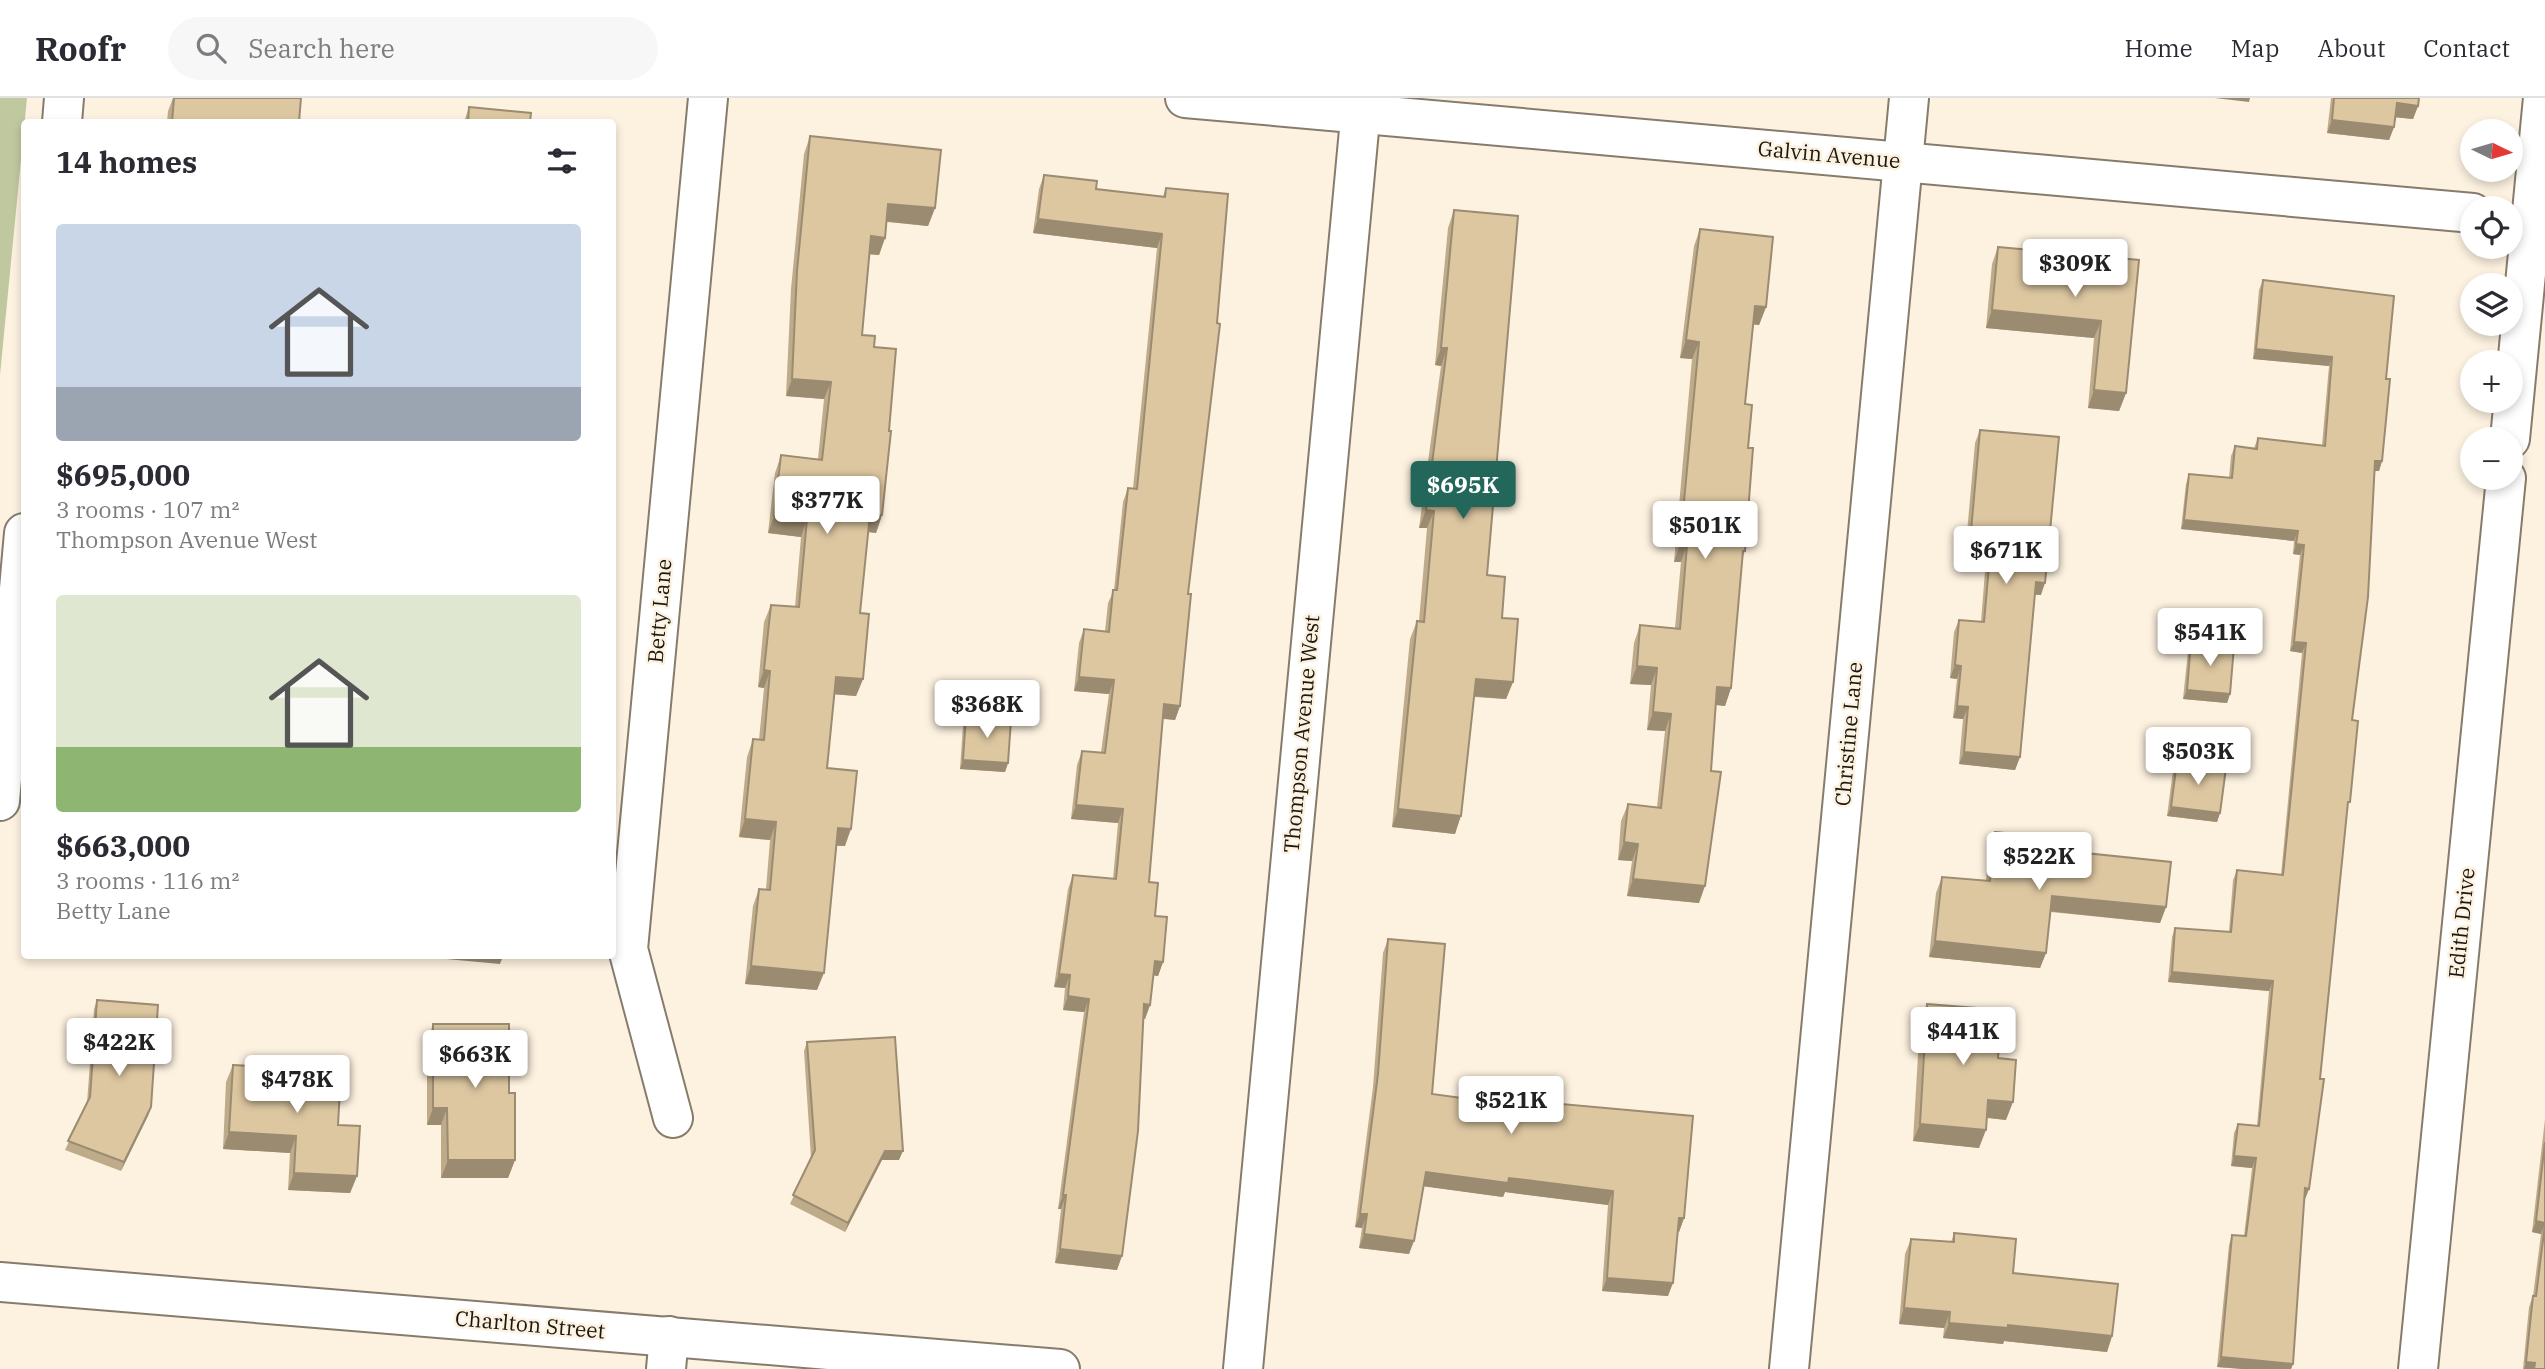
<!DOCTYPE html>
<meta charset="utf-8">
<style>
:root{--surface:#fff;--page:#f7f7f7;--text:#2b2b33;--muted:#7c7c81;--line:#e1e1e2;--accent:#22675a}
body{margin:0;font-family:"IBM Plex Serif",serif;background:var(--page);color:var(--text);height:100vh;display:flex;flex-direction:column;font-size:26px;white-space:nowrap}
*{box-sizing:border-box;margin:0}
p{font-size:23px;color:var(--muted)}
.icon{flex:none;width:38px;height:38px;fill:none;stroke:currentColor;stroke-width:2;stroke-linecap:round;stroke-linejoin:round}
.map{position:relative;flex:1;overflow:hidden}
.sheet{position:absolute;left:21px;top:21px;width:595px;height:840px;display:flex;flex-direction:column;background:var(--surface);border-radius:7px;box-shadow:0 4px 10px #0003}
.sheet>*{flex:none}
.needle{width:46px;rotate:95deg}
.controls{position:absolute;left:2460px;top:21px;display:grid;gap:14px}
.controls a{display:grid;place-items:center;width:63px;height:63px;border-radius:50%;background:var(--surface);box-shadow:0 4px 10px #0003;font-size:35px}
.price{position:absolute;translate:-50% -60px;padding:0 16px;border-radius:7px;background:#fff;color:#222;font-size:23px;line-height:46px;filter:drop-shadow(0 2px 4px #0008)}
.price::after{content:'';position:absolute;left:50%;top:42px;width:21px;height:16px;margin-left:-10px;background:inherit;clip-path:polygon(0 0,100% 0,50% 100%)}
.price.on{background:var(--accent);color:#fff}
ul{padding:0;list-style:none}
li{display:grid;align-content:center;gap:14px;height:371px;padding:0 35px}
li span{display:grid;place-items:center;height:217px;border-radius:7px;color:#555}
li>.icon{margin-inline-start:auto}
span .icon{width:126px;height:126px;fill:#fffc;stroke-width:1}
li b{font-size:30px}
h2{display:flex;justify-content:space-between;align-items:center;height:84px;padding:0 35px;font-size:30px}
header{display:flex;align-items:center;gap:42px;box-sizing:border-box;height:98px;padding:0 35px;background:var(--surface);border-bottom:2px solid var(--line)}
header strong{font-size:33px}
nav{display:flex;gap:38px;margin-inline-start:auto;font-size:24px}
.search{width:490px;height:63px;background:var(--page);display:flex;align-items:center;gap:18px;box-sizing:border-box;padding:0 24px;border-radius:38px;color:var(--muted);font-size:26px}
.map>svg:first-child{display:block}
</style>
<header>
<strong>Roofr</strong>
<div class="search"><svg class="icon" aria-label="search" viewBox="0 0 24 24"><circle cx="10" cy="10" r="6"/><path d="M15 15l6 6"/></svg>Search here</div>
<nav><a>Home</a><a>Map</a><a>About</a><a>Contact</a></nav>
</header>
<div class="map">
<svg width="2545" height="1271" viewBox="0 0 2545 1271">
<rect width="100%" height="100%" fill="#fdf2e0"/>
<!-- green -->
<path fill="#c0c89f" d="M0 0H27L0 277Z"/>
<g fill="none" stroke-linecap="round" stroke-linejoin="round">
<defs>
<g id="minor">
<path d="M1185 0 2473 115"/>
<path d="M62 24 64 0"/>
<path d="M2510 341 2543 0"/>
<path d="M0 703 24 435"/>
<path d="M673 1020 628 851 708 0"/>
<path d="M0 1184 1060 1271"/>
<path d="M666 1271 669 1238"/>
<path d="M1243 1271 1362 0"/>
<path d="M1789 1271 1909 0"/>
<path d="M2418 1271 2506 380"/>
</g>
</defs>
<!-- minor casing -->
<use href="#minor" stroke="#867c6c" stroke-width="42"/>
<!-- minor -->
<use href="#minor" stroke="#fff" stroke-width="38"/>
</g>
<!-- wall -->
<g fill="#beab8a">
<path d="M173 0H301L299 24H167L168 13Z"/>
<path d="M2331 0H2419L2418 8 2413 21 2395 19 2394 29 2389 42 2327 35Z"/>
<path d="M469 9 530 24H464Z"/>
<path d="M810 38 935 110 928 128 887 124 885 140 879 157 869 156 862 237 874 249 882 417 876 435 868 434 860 515 863 581 856 598 835 596 827 670 845 748H837L817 892 745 886 753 808 759 791H766L770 742 739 739 747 659 753 641 759 642 764 590 758 589 764 524 771 507 795 509 801 439 768 435 775 375 781 357 818 361 824 301 786 298 791 191 804 56Z"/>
<path d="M1044 77 1096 91 1163 98 1166 90 1188 496 1180 608 1175 622 1163 621 1149 784 1163 864 1158 878 1153 877 1150 907 1145 921 1144 920 1117 1172 1055 1165 1061 1111H1058L1084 914 1063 912 1065 890 1054 889 1068 791 1073 777 1113 781 1118 725 1071 721 1077 667 1082 653 1101 654 1109 596 1074 593 1079 545 1084 531 1105 533 1108 505 1114 492 1123 404 1128 390H1133L1157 150 1033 135 1039 91Z"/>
<path d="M1454 112 1487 477 1502 520 1513 584 1506 601 1474 599 1455 736 1392 729 1410 541 1417 523H1419L1427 430H1419L1441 268 1435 267 1448 130Z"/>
<path d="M1700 131 1766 209 1759 227 1753 226 1745 306 1748 350 1745 453 1742 461 1731 590 1725 608 1715 607 1699 805 1627 798 1632 763 1618 762 1621 723 1628 706 1657 709 1665 633 1647 632 1651 587 1630 586 1634 545 1640 527 1675 530 1681 464H1674L1692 261 1680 260 1694 148Z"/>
<path d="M1998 149 2139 162 2126 295 2119 313 2088 310 2094 240 1986 230 1992 166Z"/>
<path d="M2263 182 2386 281 2382 363 2379 373H2374L2352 622 2347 712 2309 1091 2305 1101 2304 1100 2293 1266 2291 1271H2243L2217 1269 2229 1147 2232 1137 2244 1138 2252 1070 2231 1068 2234 1035 2238 1026 2257 1028 2269 893 2168 884 2172 839 2175 830 2229 834 2233 782 2237 772 2281 777 2302 555 2290 553 2300 457 2293 456 2294 443 2181 431 2186 386 2189 376 2229 380 2231 358 2235 348 2254 350 2258 340 2322 347 2329 268 2253 261 2259 192Z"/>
<path d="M1980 332 2041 497H2035L2020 659 2015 672 1959 666 1963 621 1953 620 1957 581 1950 580 1954 534 1959 522 1981 524 1987 448 1966 446 1975 345Z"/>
<path d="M2191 544 2230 596 2227 605 2183 601 2188 553Z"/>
<path d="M966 618 1008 665 1005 674 960 671 963 627Z"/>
<path d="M2177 663 2220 715 2217 724 2167 718 2173 672Z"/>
<path d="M1995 734 2057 752 2166 809 2160 825 2051 814 2046 855 2040 870 1929 859 1936 795 1942 779 1986 783 1989 749Z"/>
<path d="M1388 841 1432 996 1549 1011 1551 1005 1684 1120 1679 1134H1677L1668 1198 1602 1193 1608 1107 1505 1094 1503 1099 1424 1088 1409 1156 1359 1150 1362 1130 1355 1129 1373 989 1383 855Z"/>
<path d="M97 902 151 1009 121 1073 65 1052 87 1005 94 911Z"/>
<path d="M1927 906 1998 960 2006 1022 1987 1020 1979 1050 1913 1043 1920 923Z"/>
<path d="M433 926 509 995 515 1062 508 1080H441V1027H427V944Z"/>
<path d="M807 944 899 1062H882L845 1134 790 1106 811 1060 804 953Z"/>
<path d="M233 967 338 1027 357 1078 350 1095 288 1092 290 1055 223 1051 226 984Z"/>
<path d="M2545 1021V1271H2523L2529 1209 2533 1198 2541 1136 2532 1134Z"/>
<path d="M1954 1135 2013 1175 2112 1238 2107 1254 2004 1243 2003 1246 1943 1240 1944 1230 1899 1226 1905 1156 1911 1141 1951 1144Z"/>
</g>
<!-- shaded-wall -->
<g fill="#9b8b71">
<path d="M2215 0H2250L2249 4Z"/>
<path d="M2397 5 2418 8 2413 21 2392 19Z"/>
<path d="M2332 22 2394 29 2389 42 2327 35Z"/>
<path d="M888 106 935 110 928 128 882 123Z"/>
<path d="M1038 121 1162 136 1157 150 1033 135Z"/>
<path d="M871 138 885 140 879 157 865 156Z"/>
<path d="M1755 208 1766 209 1759 227 1749 226Z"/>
<path d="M1992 212 2101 223 2094 240 1986 230Z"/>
<path d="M1686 242 1699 244 1692 261 1680 260Z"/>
<path d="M1441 250H1447L1441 268 1435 267Z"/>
<path d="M2256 251 2332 259 2329 268 2253 261Z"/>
<path d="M792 281 831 284 824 301 786 298Z"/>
<path d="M2094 292 2126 295 2119 313 2088 310Z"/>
<path d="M2375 363H2382L2379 373H2371Z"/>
<path d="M1426 412 1434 413 1427 430H1419Z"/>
<path d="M870 416 882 417 876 435 863 433Z"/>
<path d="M774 418 807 421 801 439 768 435Z"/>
<path d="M2184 422 2298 433 2294 443 2181 431Z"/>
<path d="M1971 433 1992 435 1987 448 1966 446Z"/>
<path d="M1680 446 1687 447 1681 464H1674Z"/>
<path d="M2296 446 2304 447 2300 457 2293 456Z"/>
<path d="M2036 484 2045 485 2041 497 2032 496Z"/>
<path d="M2294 544 2306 545 2302 555 2290 553Z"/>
<path d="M1955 567 1961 568 1957 581 1950 580Z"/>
<path d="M1637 568 1657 570 1651 587 1630 586Z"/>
<path d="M764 572 770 573 764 590 758 589Z"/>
<path d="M836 579 863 581 856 598 830 596Z"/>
<path d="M1079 579 1114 582 1109 596 1074 593Z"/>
<path d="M1476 581 1513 584 1506 601 1470 598Z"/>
<path d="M1717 589 1731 590 1725 608 1710 606Z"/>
<path d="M2187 592 2230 596 2227 605 2183 601Z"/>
<path d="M1164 606 1180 608 1175 622 1159 620Z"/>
<path d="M1957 608 1968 609 1963 621 1953 620Z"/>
<path d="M1653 614 1671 616 1665 633 1647 632Z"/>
<path d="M1964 654 2020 659 2015 672 1959 666Z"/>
<path d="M963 662 1008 665 1005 674 960 671Z"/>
<path d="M1076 707 1123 711 1118 725 1071 721Z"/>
<path d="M2171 709 2220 715 2217 724 2167 718Z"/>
<path d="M1398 711 1461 718 1455 736 1392 729Z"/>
<path d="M745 721 776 724 770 742 739 739Z"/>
<path d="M838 730 851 731 845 748 832 747Z"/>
<path d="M1624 744 1638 746 1632 763 1618 762Z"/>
<path d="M1633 781 1705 788 1699 805 1627 798Z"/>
<path d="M2052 798 2166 809 2160 825 2047 813Z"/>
<path d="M1935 843 2046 855 2040 870 1929 859Z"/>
<path d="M414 858H503L500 866Z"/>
<path d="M1155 863 1163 864 1158 878 1150 877Z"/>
<path d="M751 868 824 875 817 892 745 886Z"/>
<path d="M2172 874 2273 883 2269 893 2168 884Z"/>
<path d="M1059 876 1070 877 1065 890 1054 889Z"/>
<path d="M1068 898 1089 901 1084 914 1063 912Z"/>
<path d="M1144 906 1150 907 1145 921 1139 920Z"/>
<path d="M1988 1002 2013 1004 2006 1022 1982 1019Z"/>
<path d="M151 1009 148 1018 121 1073 124 1064Z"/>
<path d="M433 1010H447L441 1027H427Z"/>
<path d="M1920 1026 1986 1032 1979 1050 1913 1043Z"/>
<path d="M229 1034 296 1038 290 1055 223 1051Z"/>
<path d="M885 1053H903L899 1062H882L845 1134 848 1125Z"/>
<path d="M2234 1058 2256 1060 2252 1070 2231 1068Z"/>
<path d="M448 1062H515L508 1080H441Z"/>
<path d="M1426 1074 1509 1080 1613 1093 1608 1107 1505 1094 1503 1099 1421 1088Z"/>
<path d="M294 1075 357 1078 350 1095 288 1092Z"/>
<path d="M2305 1090 2309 1091 2305 1101 2301 1100Z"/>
<path d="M1063 1097H1066L1061 1111H1058Z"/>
<path d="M1360 1116H1367L1362 1130 1355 1129Z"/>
<path d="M1679 1120H1684L1679 1134 1674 1133Z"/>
<path d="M2536 1123 2545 1125 2541 1136 2532 1134Z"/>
<path d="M1364 1136 1414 1143 1409 1156 1359 1150Z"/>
<path d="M1060 1151 1122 1158 1117 1172 1055 1165Z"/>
<path d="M1607 1180 1673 1185 1668 1198 1602 1193Z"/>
<path d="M1904 1210 1950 1214 1944 1230 1899 1226Z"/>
<path d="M1949 1225 2008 1227 2112 1238 2107 1254 2004 1243 2003 1246 1943 1240Z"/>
<path d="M2221 1259 2293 1266 2291 1271H2243L2217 1269Z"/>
<path d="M2526 1264 2535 1265 2533 1271H2524Z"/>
</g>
<!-- building -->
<g fill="#ddc7a1" stroke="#9b8b71" stroke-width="2">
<path d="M174 0H301L299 24H172Z"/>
<path d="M2334 0H2419L2418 8 2397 5 2394 29 2332 22Z"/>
<path d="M469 9 531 15 530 24H468Z"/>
<path d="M810 38 941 52 935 110 888 106 885 140 871 138 862 237 875 238 874 249 896 251 889 333H891L882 417 870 416 860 515 869 516 863 581 836 579 827 670 857 673 851 731 838 730 824 875 751 868 759 791 770 792 776 724 745 721 753 641 764 642 770 573 764 572 771 507 799 509 807 421 774 418 781 357 822 362 831 284 792 281 797 173Z"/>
<path d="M1044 77 1097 83 1096 91 1165 99 1166 90 1228 96 1217 225 1220 226 1188 496H1191L1180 608 1164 606 1149 784 1158 785 1155 818 1167 819 1163 864 1155 863 1150 907 1144 906 1138 1033 1122 1158 1060 1151 1066 1097H1063L1089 901 1068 898 1070 877 1059 876 1073 777 1116 781 1123 711 1076 707 1082 653 1105 655 1114 582 1079 579 1084 531 1109 534 1113 492H1117L1128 390 1137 391 1162 136 1038 121Z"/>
<path d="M1454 112 1518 118 1487 477 1505 479 1502 520 1518 521 1513 584 1476 581 1461 718 1398 711 1417 523 1424 524 1434 413 1426 412 1447 250H1441Z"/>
<path d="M1700 131 1773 139 1766 209 1755 208 1745 306 1752 307 1748 350H1753L1745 453H1743L1731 590 1717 589 1711 673 1721 674 1705 788 1633 781 1638 746 1624 744 1628 706 1661 710 1671 616 1653 614 1657 570 1637 568 1640 527 1680 531 1687 447 1680 446 1699 244 1686 242Z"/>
<path d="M1998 149 2139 162 2126 295 2094 292 2101 223 1992 212Z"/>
<path d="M2263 182 2394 198 2386 281H2390L2382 363H2375L2368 499 2352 622 2358 623 2350 704H2348L2320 981H2324L2309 1091 2305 1090 2293 1266 2221 1259 2232 1137 2246 1138 2256 1060 2234 1058 2238 1026 2259 1028 2273 883 2172 874 2175 830 2231 834 2237 772 2283 777 2306 545 2294 544 2304 447 2296 446 2298 433 2184 422 2189 376 2232 380 2235 348 2257 351 2258 340 2325 348 2332 259 2256 251Z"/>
<path d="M1980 332 2059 339 2045 485 2036 484 2020 659 1964 654 1968 609 1957 608 1961 568 1955 567 1959 522 1984 524 1992 435 1971 433Z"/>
<path d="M2191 544 2234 548 2230 596 2187 592Z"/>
<path d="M966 618 1011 622 1008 665 963 662Z"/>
<path d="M2177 663 2226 670 2220 715 2171 709Z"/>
<path d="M1995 734 2058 740 2057 752 2171 764 2166 809 2052 798 2046 855 1935 843 1942 779 1990 783Z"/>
<path d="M1388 841 1445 846 1432 996 1551 1012V1005L1693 1018 1684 1120H1679L1673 1185 1607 1180 1613 1093 1509 1080 1508 1085 1426 1074 1414 1143 1364 1136 1367 1116H1360L1378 976Z"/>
<path d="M97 902 158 907 151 1009 124 1064 68 1043 90 999Z"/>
<path d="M1927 906 2002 912 1998 960 2016 962 2013 1004 1988 1002 1986 1032 1920 1026Z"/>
<path d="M433 926H509V995H515V1062H448L447 1010H433Z"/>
<path d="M895 939 903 1053H885L848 1125 793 1097 815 1052 807 944Z"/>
<path d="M233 967 341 973 338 1027 360 1028 357 1078 294 1075 296 1038 229 1034Z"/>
<path d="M2545 1044V1125L2536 1123Z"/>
<path d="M2545 1126V1271H2534L2535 1265 2526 1264 2533 1198H2536Z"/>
<path d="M1954 1135 2016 1141 2013 1175 2118 1186 2112 1238 2008 1227V1230L1949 1225 1950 1214 1904 1210 1911 1141 1954 1144Z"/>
</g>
<g text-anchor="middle" stroke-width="5" stroke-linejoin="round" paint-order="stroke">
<!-- street labels -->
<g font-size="21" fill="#1b1811" stroke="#fdf2e0">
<text transform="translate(1829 57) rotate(5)" y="7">Galvin Avenue</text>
<text transform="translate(660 513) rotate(-85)" y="7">Betty Lane</text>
<text transform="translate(1302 636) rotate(-85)" y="7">Thompson Avenue West</text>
<text transform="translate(1849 636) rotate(-85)" y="7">Christine Lane</text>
<text transform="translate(2462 825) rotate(-84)" y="7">Edith Drive</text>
<text transform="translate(530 1227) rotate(5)" y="7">Charlton Street</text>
</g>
</g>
</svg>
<div class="controls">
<a><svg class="needle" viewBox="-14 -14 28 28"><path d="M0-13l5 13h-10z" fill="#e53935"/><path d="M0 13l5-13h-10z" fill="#7c7c81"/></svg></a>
<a><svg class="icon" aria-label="locate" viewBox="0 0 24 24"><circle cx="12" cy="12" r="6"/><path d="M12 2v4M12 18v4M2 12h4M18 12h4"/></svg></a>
<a><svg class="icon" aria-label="layers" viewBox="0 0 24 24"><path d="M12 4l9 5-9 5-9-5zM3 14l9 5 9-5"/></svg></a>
<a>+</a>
<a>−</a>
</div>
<b class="price" style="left:2075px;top:201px">$309K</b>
<b class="price on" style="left:1463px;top:423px">$695K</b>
<b class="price" style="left:827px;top:438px">$377K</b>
<b class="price" style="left:1705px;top:463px">$501K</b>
<b class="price" style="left:2006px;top:488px">$671K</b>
<b class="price" style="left:2210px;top:570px">$541K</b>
<b class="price" style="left:987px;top:642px">$368K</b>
<b class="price" style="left:2198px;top:689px">$503K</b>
<b class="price" style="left:2039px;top:794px">$522K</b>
<b class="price" style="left:1963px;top:969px">$441K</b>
<b class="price" style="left:119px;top:980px">$422K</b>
<b class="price" style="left:475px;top:992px">$663K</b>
<b class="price" style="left:297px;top:1017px">$478K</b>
<b class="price" style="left:1511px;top:1038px">$521K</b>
<section class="sheet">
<h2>14 homes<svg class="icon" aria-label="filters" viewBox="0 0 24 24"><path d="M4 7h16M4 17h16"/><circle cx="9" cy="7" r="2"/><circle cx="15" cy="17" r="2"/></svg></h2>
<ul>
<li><span style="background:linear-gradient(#c9d6e8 75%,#9aa5b1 0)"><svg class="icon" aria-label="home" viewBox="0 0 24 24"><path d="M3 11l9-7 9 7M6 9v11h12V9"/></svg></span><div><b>$695,000</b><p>3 rooms · 107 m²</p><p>Thompson Avenue West</p></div></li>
<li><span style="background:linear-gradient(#dfe7d0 70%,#8fb573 0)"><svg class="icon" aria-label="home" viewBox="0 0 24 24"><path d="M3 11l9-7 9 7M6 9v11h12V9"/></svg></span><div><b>$663,000</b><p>3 rooms · 116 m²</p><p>Betty Lane</p></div></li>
</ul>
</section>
</div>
